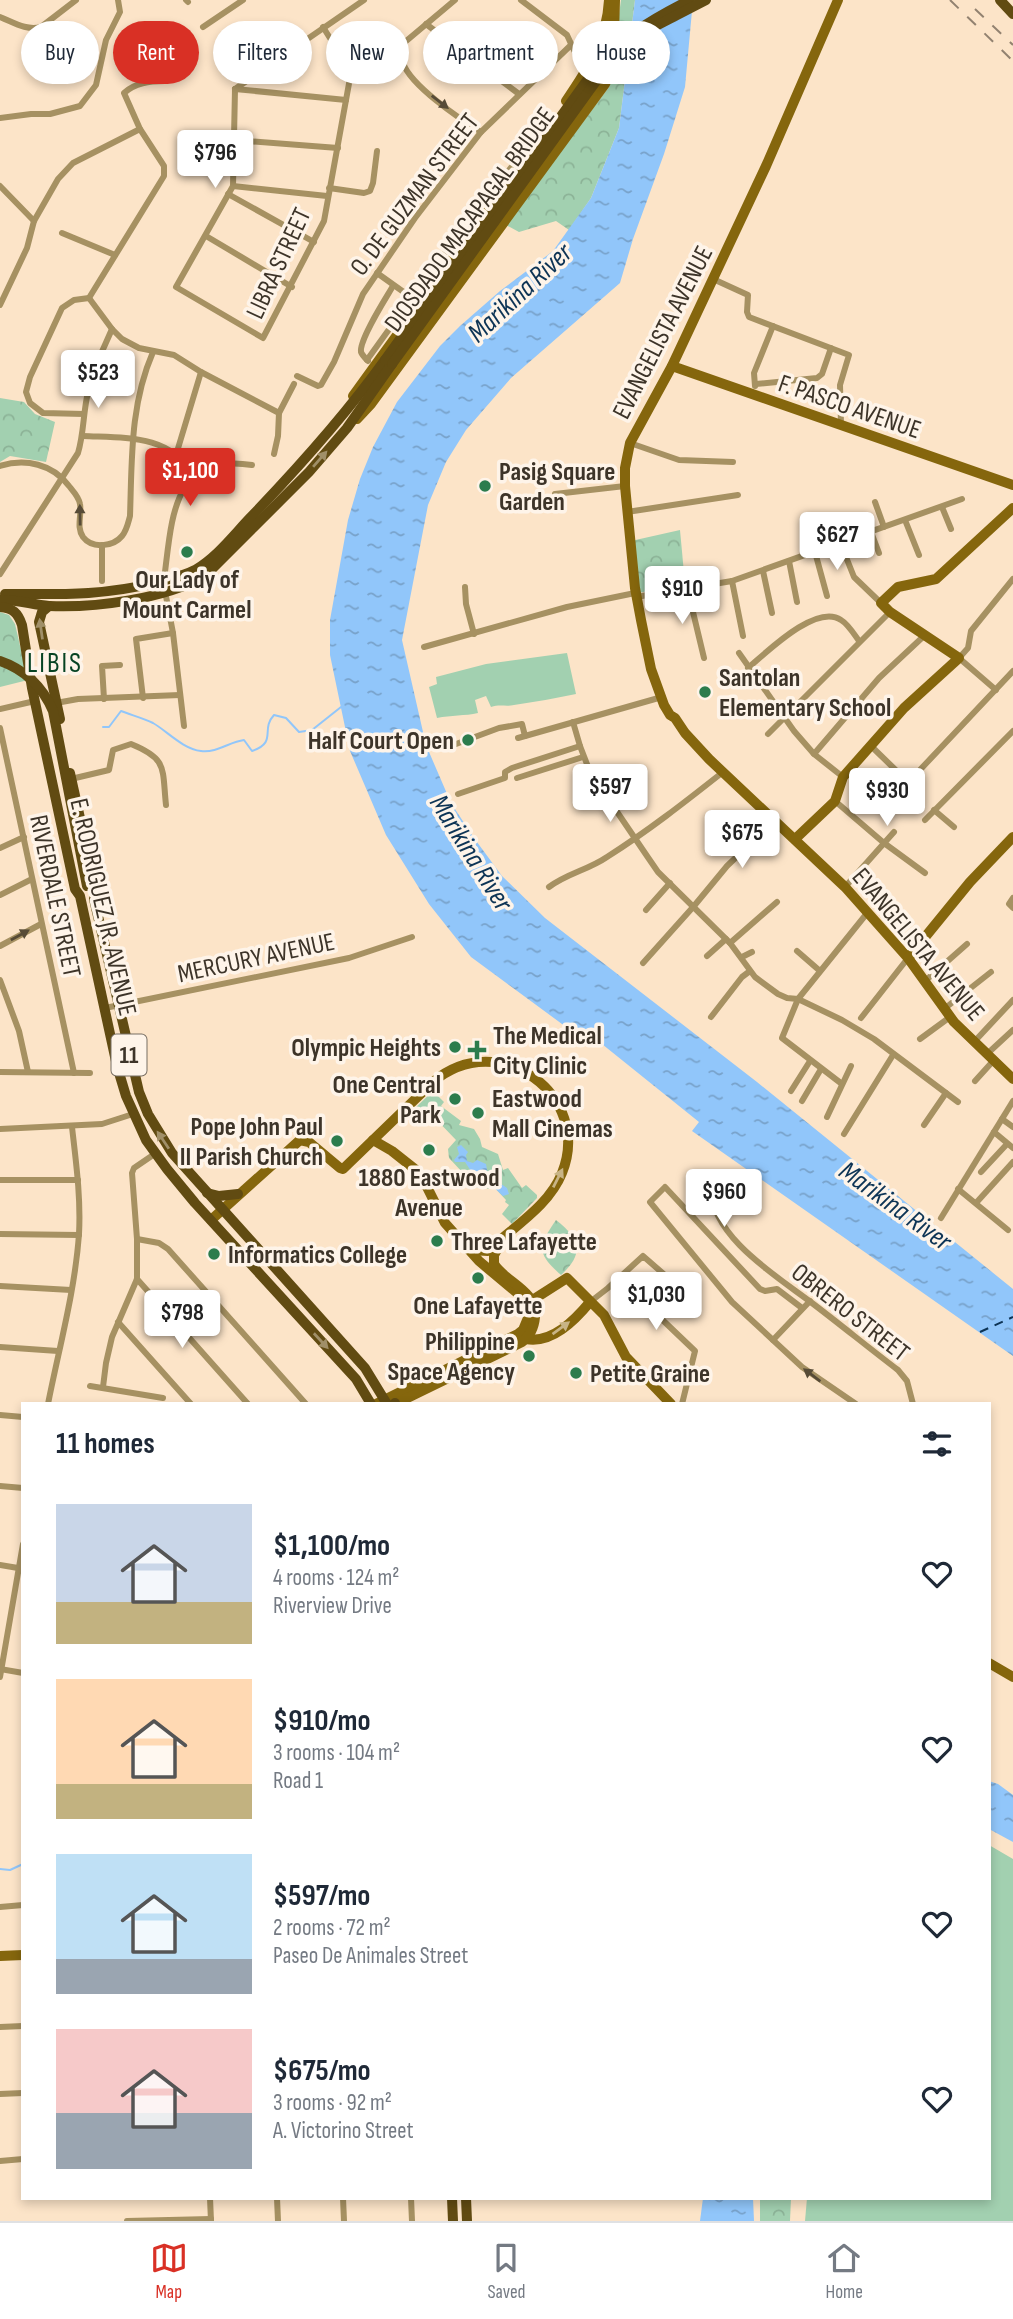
<!DOCTYPE html>
<meta charset="utf-8">
<style>
:root{--surface:#fff;--page:#f2f2f3;--text:#1f2937;--muted:#747a83;--line:#e0e1e3;--accent:#d93025}
body{margin:0;font-family:"Sofia Sans Condensed",sans-serif;background:var(--page);color:var(--text);height:100vh;display:flex;flex-direction:column;font-size:26px;white-space:nowrap}
*{box-sizing:border-box;margin:0}
p{font-size:23px;color:var(--muted)}
.icon{flex:none;width:38px;height:38px;fill:none;stroke:currentColor;stroke-width:2;stroke-linecap:round;stroke-linejoin:round}
.map{position:relative;flex:1;overflow:hidden}
.details{position:absolute;left:21px;top:1402px;width:970px;height:798px;display:flex;flex-direction:column;background:var(--surface);border-radius:0px;box-shadow:0 4px 10px #0003}
.details>*{flex:none}
.banner{position:absolute;left:21px;top:21px;width:971px;height:63px;display:flex;gap:14px}
.price{position:absolute;translate:-50% -60px;padding:0 16px;border-radius:7px;background:#fff;color:#222;font-size:23px;line-height:46px;filter:drop-shadow(0 2px 4px #0008)}
.price::after{content:'';position:absolute;left:50%;top:42px;width:21px;height:16px;margin-left:-10px;background:inherit;clip-path:polygon(0 0,100% 0,50% 100%)}
.price.active{background:var(--accent);color:#fff}
ul{padding:0;list-style:none}
li{display:flex;align-items:center;gap:21px;height:175px;padding:0 35px}
li span{display:grid;place-items:center;flex:none;width:196px;height:140px;border-radius:0px;color:#555}
li>.icon{margin-inline-start:auto}
span .icon{width:84px;height:84px;fill:#fffc;stroke-width:1}
li b{font-size:30px}
h2{display:flex;justify-content:space-between;align-items:center;height:84px;padding:0 35px;font-size:30px}
.pill{padding:0 24px;border-radius:32px;background:var(--surface);box-shadow:0 4px 10px #0003;font-size:24px;line-height:63px}
.pill.active{background:var(--accent);color:#fff}
.dock{display:flex;justify-content:space-around;align-items:center;height:98px;border-top:2px solid var(--line);background:var(--surface);font-size:19px;color:var(--muted)}
.dock a{display:grid;justify-items:center;gap:4px}
.dock .active{color:var(--accent)}
.map>svg:first-child{display:block}
</style>
<div class="map">
<svg width="1013" height="2221" viewBox="0 0 1013 2221">
<defs>
<pattern id="park-crowns" width="20" height="18" patternUnits="userSpaceOnUse" patternTransform="scale(1.75)"><rect width="20" height="18" fill="#a2d0b0"/><path d="M2 6a3 3 0 1 1 6 0M12 15a3 3 0 1 1 6 0" fill="none" stroke="#8cb397"/></pattern>
<pattern id="water-ripples" width="26" height="14" patternUnits="userSpaceOnUse" patternTransform="scale(1.75)"><rect width="26" height="14" fill="#91c6fa"/><path d="M2 4q2-2 4 0t4 0M15 11q2-2 4 0t4 0" fill="none" stroke="#78a2ca"/></pattern>
</defs>
<rect width="100%" height="100%" fill="#fce4c8"/>
<!-- grass -->
<g fill="#a2d0b0">
<path d="M567 653 576 694C556 698 535 702 514 705 506 707 500 704 491 707L486 696 475 700 478 713C465 716 451 715 437 718L429 687 437 684 436 677 486 664Z"/>
<path d="M989 1845 1013 1859V2221H805L807 2198H989Z"/>
</g>
<!-- park -->
<g fill="url(#park-crowns)">
<path d="M621 0H635L619 128 591 198 569 230 556 221 519 232 506 225 609 87Z"/>
<path d="M0 398 24 402 35 414 55 422 46 462 10 456 0 462Z"/>
<path d="M680 530 685 584 638 593 631 541Z"/>
<path d="M0 612 9 615 15 624 28 680 0 687Z"/>
<path d="M433 1091 444 1102 441 1106 461 1121 459 1125 474 1129 480 1139 482 1147 498 1154 503 1170 508 1168 522 1188 526 1185 537 1195V1198L512 1224 502 1214 509 1205 505 1202 506 1200 492 1185 488 1189 486 1187 477 1188 449 1158 448 1149 456 1140 431 1114 418 1113 414 1109Z"/>
<path d="M556 1220C580 1239 585 1253 561 1275 536 1253 538 1246 556 1220Z"/>
<path d="M760 2198H791L790 2221H760Z"/>
</g>
<!-- water -->
<g fill="url(#water-ripples)">
<path d="M635 0H693L685 87 664 154 633 239 620 283 511 378 466 430 446 462 428 505 402 640 426 745 451 803 474 838 502 876 545 918 757 1082 1013 1289V1356L692 1131 699 1122 587 1032 581 1038 471 957 429 904 386 835 350 751 330 655V620L348 520 360 479 373 447 397 402 440 346 460 326 500 291 553 251 591 198 619 128Z"/>
<path d="M461 1145 468 1152 466 1155 467 1161 473 1163 477 1160 486 1164 488 1175 507 1188 509 1194 503 1196 487 1181H473L471 1171 465 1162H455L454 1160 459 1154 457 1147Z"/>
<path d="M989 1781 998 1784 1013 1795V1842L989 1829Z"/>
<path d="M703 2198H753L754 2221H700Z"/>
</g>
<g fill="none" stroke-linecap="round" stroke-linejoin="round">
<!-- stream -->
<g stroke="#91c6fa" stroke-width="2">
<path d="M103 727H109L121 711C131 715 143 718 153 723 167 731 183 749 201 751 217 753 229 742 244 740L252 751C278 742 260 730 274 715L286 718 299 732 312 730 341 707"/>
<path d="M0 1869 10 1870 23 1864"/>
</g>
<!-- ferry -->
<path stroke="#0d3455" stroke-width="2" stroke-dasharray="9 7" stroke-linecap="butt" d="M980 1332 1013 1317"/>
<!-- street -->
<g stroke="#a69162" stroke-width="6">
<path d="M186 0 188 2"/>
<path d="M455 0 405 42C402 49 401 56 403 63 411 86 460 119 481 132"/>
<path d="M521 0 567 35 579 61 591 65"/>
<path d="M0 17C13 22 26 31 41 27L76 0"/>
<path d="M426 24 519 94"/>
<path d="M203 27 243 0"/>
<path d="M235 89 233 186 176 287 263 338 324 221 350 78 345 62 323 27"/>
<path d="M235 89 364 0"/>
<path d="M235 89 346 100"/>
<path d="M0 118 31 114H50L80 106 96 85 106 40 120 12 118 0"/>
<path d="M234 140 338 148"/>
<path d="M0 186 34 221"/>
<path d="M233 186 327 196"/>
<path d="M329 188 364 193 370 191 373 183 377 151"/>
<path d="M228 194 314 242"/>
<path d="M62 233 115 255"/>
<path d="M206 236 292 287"/>
<path d="M377 273 412 298"/>
<path d="M713 279 748 295 747 312 749 317 849 355 840 385 841 425"/>
<path d="M89 298 164 176V166L140 129 124 93C135 83 149 81 165 81"/>
<path d="M89 298 112 329 122 339 139 348 174 355 201 372 279 413"/>
<path d="M0 305 27 248 34 221 58 179 73 163 140 129"/>
<path d="M367 360 441 257 466 232 485 201 517 160 520 163"/>
<path d="M368 361C366 359 362 355 361 352 359 340 386 298 393 286"/>
<path d="M297 376 318 386 321 385 334 362 363 294 415 218 481 132 571 45"/>
<path d="M756 384 817 378 822 374 831 348"/>
<path d="M755 386 754 373 773 326"/>
<path d="M84 414 43 413 30 403 26 392 30 377 62 308 74 300 89 298"/>
<path d="M83 436C125 438 170 434 193 475"/>
<path d="M630 443 679 460 733 462"/>
<path d="M274 454 278 436 279 413 294 384"/>
<path d="M176 455 201 372"/>
<path d="M0 466C25 458 53 464 69 486 73 491 79 497 80 504 82 515 76 527 83 537 92 549 113 547 122 536 127 530 128 523 130 516 132 459 130 405 153 352"/>
<path d="M555 494 625 486"/>
<path d="M875 502 884 527"/>
<path d="M942 507 951 529"/>
<path d="M627 512 738 495"/>
<path d="M905 520 919 555"/>
<path d="M871 532 879 553"/>
<path d="M840 542 854 577 881 603"/>
<path d="M815 552 827 596"/>
<path d="M789 561 797 602"/>
<path d="M763 571 772 613"/>
<path d="M0 574 78 453C84 433 83 413 88 392 92 371 103 350 112 329"/>
<path d="M164 580C172 520 171 452 252 465"/>
<path d="M102 581V545"/>
<path d="M732 581 743 636"/>
<path d="M465 587 466 604 474 634"/>
<path d="M687 587 704 658"/>
<path d="M165 591 173 633 184 726"/>
<path d="M636 597 732 581 962 499"/>
<path d="M424 647 567 607 635 593"/>
<path d="M739 653 794 731 814 754 843 777"/>
<path d="M748 668C766 653 816 603 841 620 848 624 854 634 859 641"/>
<path d="M996 690 959 658 968 648 971 631 1013 579"/>
<path d="M143 698 136 639 173 633"/>
<path d="M104 699 102 666 120 665"/>
<path d="M56 703 78 699 180 695"/>
<path d="M0 709 35 701"/>
<path d="M573 722 580 746 590 772 647 856 658 872 730 943 755 977 778 994 787 998 798 999 842 1020 874 1039 958 1102"/>
<path d="M0 728 74 1073"/>
<path d="M768 734 890 612"/>
<path d="M518 738 662 697"/>
<path d="M456 744 499 728 522 724 525 736"/>
<path d="M871 746 907 781"/>
<path d="M814 754 879 678 925 635"/>
<path d="M517 778 583 757"/>
<path d="M71 779 109 770 113 750 131 744C168 759 162 768 166 805"/>
<path d="M458 794 505 778V772L512 768 580 746"/>
<path d="M835 801 884 843 925 873"/>
<path d="M886 806 1013 671"/>
<path d="M934 810 954 827"/>
<path d="M925 820 1013 731"/>
<path d="M0 848 24 837"/>
<path d="M549 887C568 873 588 870 607 857 648 831 685 802 723 772"/>
<path d="M845 887 894 832"/>
<path d="M0 895 32 879"/>
<path d="M1013 898 1009 904 1013 908"/>
<path d="M646 910 670 883"/>
<path d="M730 943 777 902"/>
<path d="M0 946 41 924"/>
<path d="M797 951 820 971"/>
<path d="M707 956 726 939"/>
<path d="M742 957 752 952"/>
<path d="M643 963 694 906 727 866 775 820"/>
<path d="M0 980 19 1031 28 1072"/>
<path d="M925 981 967 944"/>
<path d="M105 1008 349 958 412 937"/>
<path d="M944 1009 991 972"/>
<path d="M711 1017 742 977 750 971"/>
<path d="M861 1018 908 958"/>
<path d="M920 1039 950 1017"/>
<path d="M974 1042 1013 1000"/>
<path d="M987 1054 1013 1030"/>
<path d="M0 1072 90 1073"/>
<path d="M975 1081 994 1060"/>
<path d="M842 1084 782 1038 798 999 868 912"/>
<path d="M791 1091 810 1061"/>
<path d="M802 1101 821 1069"/>
<path d="M827 1117 851 1066"/>
<path d="M1002 1119 1013 1127"/>
<path d="M924 1125 946 1093"/>
<path d="M0 1129 102 1124 133 1114"/>
<path d="M994 1132 1013 1148"/>
<path d="M844 1134 893 1055"/>
<path d="M981 1172 1007 1144"/>
<path d="M0 1180H78"/>
<path d="M711 1188C711 1237 778 1277 812 1303 841 1325 869 1348 898 1370L907 1381 913 1404"/>
<path d="M958 1189 1008 1230"/>
<path d="M976 1203 1013 1162"/>
<path d="M941 1218 1013 1101"/>
<path d="M0 1234 79 1235"/>
<path d="M137 1239 159 1243 168 1249 306 1404"/>
<path d="M137 1279 248 1404"/>
<path d="M0 1286 71 1290"/>
<path d="M590 1302 608 1288 643 1256 674 1283 650 1308 695 1351 682 1404"/>
<path d="M802 1308 777 1289 765 1291 760 1289 665 1187 650 1202 732 1302 802 1367 856 1404"/>
<path d="M118 1322 191 1404"/>
<path d="M773 1340 810 1301"/>
<path d="M0 1347 58 1351"/>
<path d="M90 1386 163 1398"/>
<path d="M103 1387 106 1363 112 1337 137 1279V1239L132 1173 134 1168 156 1153"/>
<path d="M48 1404C59 1348 75 1291 79 1234 81 1198 76 1162 72 1127"/>
<path d="M0 1415 23 1417"/>
<path d="M0 1486 23 1488"/>
<path d="M0 1565 18 1568"/>
<path d="M0 1669 23 1673"/>
<path d="M0 1677 23 1544"/>
<path d="M0 1907 23 1905"/>
<path d="M0 2027 23 2026"/>
<path d="M0 2094 23 2093"/>
<path d="M0 2161 23 2159"/>
<path d="M210 2198 211 2221"/>
<path d="M277 2198 278 2221"/>
<path d="M343 2198 344 2221"/>
<path d="M411 2198 412 2221"/>
<path d="M127 2221 211 2219"/>
</g>
<!-- secondary -->
<g stroke="#85660d" stroke-width="10">
<path d="M838 0 766 166 672 366 630 443 625 468V486L635 588 641 620 651 669 664 705 670 715 675 718 685 733 709 759 845 887 908 958 954 1022 1013 1079"/>
<path d="M566 101C588 69 607 40 609 0"/>
<path d="M672 366 1013 485"/>
<path d="M353 396 539 139"/>
<path d="M357 419 371 404 605 84 613 66 615 0"/>
<path d="M795 839 835 801 843 777 904 708 959 658 890 612 881 603 898 587 936 579 1013 508"/>
<path d="M908 958 970 882 1013 837"/>
<path d="M373 1140 392 1151 416 1170 426 1185 445 1223 479 1261 522 1297 528 1311V1318L523 1330 518 1334 376 1404"/>
<path d="M211 1220 300 1140 309 1142 340 1168 343 1169 433 1082C499 1026 593 1096 562 1173 549 1206 513 1227 488 1251L471 1250"/>
<path d="M531 1301 567 1278 604 1315 626 1357 671 1404"/>
<path d="M526 1339C552 1344 575 1320 590 1302"/>
<path d="M395 1404 522 1342C530 1336 534 1328 535 1317 537 1290 506 1283 494 1264V1255L500 1245"/>
<path d="M989 1663 1013 1677"/>
<path d="M0 1956 23 1955"/>
</g>
<!-- primary -->
<g stroke="#614b12" stroke-width="10">
<path d="M1000 0 1013 14"/>
<path d="M5 594C59 594 101 596 154 583 168 579 182 577 195 570 216 558 233 536 249 519 298 468 344 417 385 360"/>
<path d="M0 600C16 599 33 605 49 606 95 608 165 599 205 576L309 472 347 428 392 364"/>
<path d="M49 606 42 612 39 622 60 719"/>
<path d="M0 607C13 608 18 613 22 625L32 688 75 889 80 896 117 1066 126 1096 146 1140 167 1169 195 1203 356 1379 371 1404"/>
<path d="M70 773 96 890 94 899 139 1092 148 1114 172 1153 365 1368 387 1404"/>
<path d="M207 1193 219 1196 238 1194"/>
<path d="M395 1404V1403"/>
<path d="M452 2198 453 2221"/>
<path d="M466 2198 467 2221"/>
</g>
<!-- rail -->
<g stroke="#928270" stroke-width="2" stroke-dasharray="12 12" stroke-linecap="butt">
<path d="M950 0 1013 61"/>
<path d="M975 9 1013 45"/>
</g>
<!-- primary-bridge -->
<g stroke="#614b12" stroke-width="10">
<path d="M385 360 593 72C622 37 650 20 690 0"/>
<path d="M392 364 599 77 629 44 646 31 706 0"/>
<path d="M0 661C24 669 43 687 53 711L87 886"/>
</g>
</g>
<!-- one-way arrows -->
<defs><path id="oneway-solid" d="M-6-.8H1V-3.2L6.5 0L1 3.2V.8H-6Z" transform="scale(1.75)"/></defs>
<g fill="#574b37">
<use href="#oneway-solid" transform="translate(440 102) rotate(38)"/>
<use href="#oneway-solid" transform="translate(80 515) rotate(-91)"/>
<use href="#oneway-solid" transform="translate(20 935) rotate(-29)"/>
<use href="#oneway-solid" transform="translate(812 1375) rotate(-143)"/>
</g>
<g fill="#a08f68">
<use href="#oneway-solid" transform="translate(320 459) rotate(-49)"/>
<use href="#oneway-solid" transform="translate(41 629) rotate(-98)"/>
<use href="#oneway-solid" transform="translate(163 1140) rotate(-124)"/>
<use href="#oneway-solid" transform="translate(321 1341) rotate(47)"/>
</g>
<g fill="#c8b486">
<use href="#oneway-solid" transform="translate(558 1178) rotate(-63)"/>
<use href="#oneway-solid" transform="translate(561 1328) rotate(-36)"/>
</g>
<!-- markers -->
<g fill="#2c7c4d" stroke="#fef4e9" stroke-width="2.5">
<circle cx="485" cy="486" r="7"/>
<circle cx="187" cy="552" r="7"/>
<circle cx="705" cy="692" r="7"/>
<circle cx="468" cy="740" r="7"/>
<circle cx="455" cy="1047" r="7"/>
<path d="M473.5 1039.5h7v7h7v7h-7v7h-7v-7h-7v-7h7z"/>
<circle cx="455" cy="1099" r="7"/>
<circle cx="478" cy="1113" r="7"/>
<circle cx="337" cy="1141" r="7"/>
<circle cx="429" cy="1150" r="7"/>
<circle cx="437" cy="1241" r="7"/>
<circle cx="214" cy="1254" r="7"/>
<circle cx="478" cy="1278" r="7"/>
<circle cx="529" cy="1356" r="7"/>
<circle cx="576" cy="1373" r="7"/>
</g>
<g text-anchor="middle" stroke-width="7" stroke-linejoin="round" paint-order="stroke">
<!-- shield labels -->
<rect fill="#fef4e9" stroke="#776e63" stroke-width="2" x="111.5" y="1034.5" width="35" height="41" rx="5"/>
<g font-size="24" font-weight="bold" fill="#3d3429">
<text x="129" y="1063">11</text>
</g>
<!-- street labels -->
<g font-size="26" fill="#3d3429" stroke="#fef4e9">
<text transform="translate(414 194) rotate(-53)" y="9">O. DE GUZMAN STREET</text>
<text transform="translate(469 219) rotate(-54)" y="9">DIOSDADO MACAPAGAL BRIDGE</text>
<text transform="translate(278 263) rotate(-65)" y="9">LIBRA STREET</text>
<text transform="translate(662 332) rotate(-63)" y="9">EVANGELISTA AVENUE</text>
<text transform="translate(850 406) rotate(19)" y="9">F. PASCO AVENUE</text>
<text transform="translate(56 896) rotate(78)" y="9">RIVERDALE STREET</text>
<text transform="translate(104 907) rotate(77)" y="9">E. RODRIGUEZ JR. AVENUE</text>
<text transform="translate(919 944) rotate(50)" y="9">EVANGELISTA AVENUE</text>
<text transform="translate(256 957) rotate(-12)" y="9">MERCURY AVENUE</text>
<text transform="translate(851 1312) rotate(38)" y="9">OBRERO STREET</text>
</g>
<!-- poi labels -->
<g font-size="26" font-weight="bold" fill="#3d3429" stroke="#fef4e9" text-anchor="start">
<text x="499" y="480">Pasig Square<tspan x="499" dy="30">Garden</tspan></text>
<text x="187" y="588" text-anchor="middle">Our Lady of<tspan x="187" dy="30">Mount Carmel</tspan></text>
<text x="719" y="686">Santolan<tspan x="719" dy="30">Elementary School</tspan></text>
<text x="454" y="749" text-anchor="end">Half Court Open</text>
<text x="493" y="1044">The Medical<tspan x="493" dy="30">City Clinic</tspan></text>
<text x="441" y="1056" text-anchor="end">Olympic Heights</text>
<text x="441" y="1093" text-anchor="end">One Central<tspan x="441" dy="30">Park</tspan></text>
<text x="492" y="1107">Eastwood<tspan x="492" dy="30">Mall Cinemas</tspan></text>
<text x="323" y="1135" text-anchor="end">Pope John Paul<tspan x="323" dy="30">II Parish Church</tspan></text>
<text x="429" y="1186" text-anchor="middle">1880 Eastwood<tspan x="429" dy="30">Avenue</tspan></text>
<text x="451" y="1250">Three Lafayette</text>
<text x="228" y="1263">Informatics College</text>
<text x="478" y="1314" text-anchor="middle">One Lafayette</text>
<text x="515" y="1350" text-anchor="end">Philippine<tspan x="515" dy="30">Space Agency</tspan></text>
<text x="590" y="1382">Petite Graine</text>
</g>
<!-- water labels -->
<g font-size="28" font-style="italic" fill="#0d3455" stroke="#fef4e9">
<text transform="translate(519 292) rotate(-43)" y="10">Marikina River</text>
<text transform="translate(472 852) rotate(58)" y="10">Marikina River</text>
<text transform="translate(896 1205) rotate(36)" y="10">Marikina River</text>
</g>
<!-- neighbourhood labels -->
<g font-size="28" letter-spacing="2" fill="#064323" stroke="#fef4e9">
<text x="55" y="672">LIBIS</text>
</g>
</g>
</svg>
<b class="price" style="left:215px;top:190px">$796</b>
<b class="price" style="left:98px;top:410px">$523</b>
<b class="price active" style="left:190px;top:508px">$1,100</b>
<b class="price" style="left:837px;top:572px">$627</b>
<b class="price" style="left:682px;top:626px">$910</b>
<b class="price" style="left:610px;top:824px">$597</b>
<b class="price" style="left:887px;top:828px">$930</b>
<b class="price" style="left:742px;top:870px">$675</b>
<b class="price" style="left:724px;top:1229px">$960</b>
<b class="price" style="left:656px;top:1332px">$1,030</b>
<b class="price" style="left:182px;top:1350px">$798</b>
<div class="banner">
<a class="pill">Buy</a>
<a class="pill active">Rent</a>
<a class="pill">Filters</a>
<a class="pill">New</a>
<a class="pill">Apartment</a>
<a class="pill">House</a>
</div>
<section class="details">
<h2>11 homes<svg class="icon" aria-label="filters" viewBox="0 0 24 24"><path d="M4 7h16M4 17h16"/><circle cx="9" cy="7" r="2"/><circle cx="15" cy="17" r="2"/></svg></h2>
<ul>
<li><span style="background:linear-gradient(#c9d6e8 70%,#c2b280 0)"><svg class="icon" aria-label="home" viewBox="0 0 24 24"><path d="M3 11l9-7 9 7M6 9v11h12V9"/></svg></span><div><b>$1,100/mo</b><p>4 rooms · 124 m²</p><p>Riverview Drive</p></div><svg class="icon" aria-label="heart" viewBox="0 0 24 24"><path d="M12 20l-8-8c-3-5 5-10 8-4 3-6 11-1 8 4z"/></svg></li>
<li><span style="background:linear-gradient(#ffd9b3 75%,#c2b280 0)"><svg class="icon" aria-label="home" viewBox="0 0 24 24"><path d="M3 11l9-7 9 7M6 9v11h12V9"/></svg></span><div><b>$910/mo</b><p>3 rooms · 104 m²</p><p>Road 1</p></div><svg class="icon" aria-label="heart" viewBox="0 0 24 24"><path d="M12 20l-8-8c-3-5 5-10 8-4 3-6 11-1 8 4z"/></svg></li>
<li><span style="background:linear-gradient(#bfe0f5 75%,#9aa5b1 0)"><svg class="icon" aria-label="home" viewBox="0 0 24 24"><path d="M3 11l9-7 9 7M6 9v11h12V9"/></svg></span><div><b>$597/mo</b><p>2 rooms · 72 m²</p><p>Paseo De Animales Street</p></div><svg class="icon" aria-label="heart" viewBox="0 0 24 24"><path d="M12 20l-8-8c-3-5 5-10 8-4 3-6 11-1 8 4z"/></svg></li>
<li><span style="background:linear-gradient(#f6c9c9 60%,#9aa5b1 0)"><svg class="icon" aria-label="home" viewBox="0 0 24 24"><path d="M3 11l9-7 9 7M6 9v11h12V9"/></svg></span><div><b>$675/mo</b><p>3 rooms · 92 m²</p><p>A. Victorino Street</p></div><svg class="icon" aria-label="heart" viewBox="0 0 24 24"><path d="M12 20l-8-8c-3-5 5-10 8-4 3-6 11-1 8 4z"/></svg></li>
</ul>
</section>
</div>
<nav class="dock">
<a class="active"><svg class="icon" aria-label="map" viewBox="0 0 24 24"><path d="M3 6l6-2 6 2 6-2v14l-6 2-6-2-6 2zM9 4v14M15 6v14"/></svg>Map</a>
<a><svg class="icon" aria-label="saved" viewBox="0 0 24 24"><path d="M7 4h10v16l-5-4-5 4z"/></svg>Saved</a>
<a><svg class="icon" aria-label="home" viewBox="0 0 24 24"><path d="M3 11l9-7 9 7M6 9v11h12V9"/></svg>Home</a>
</nav>
